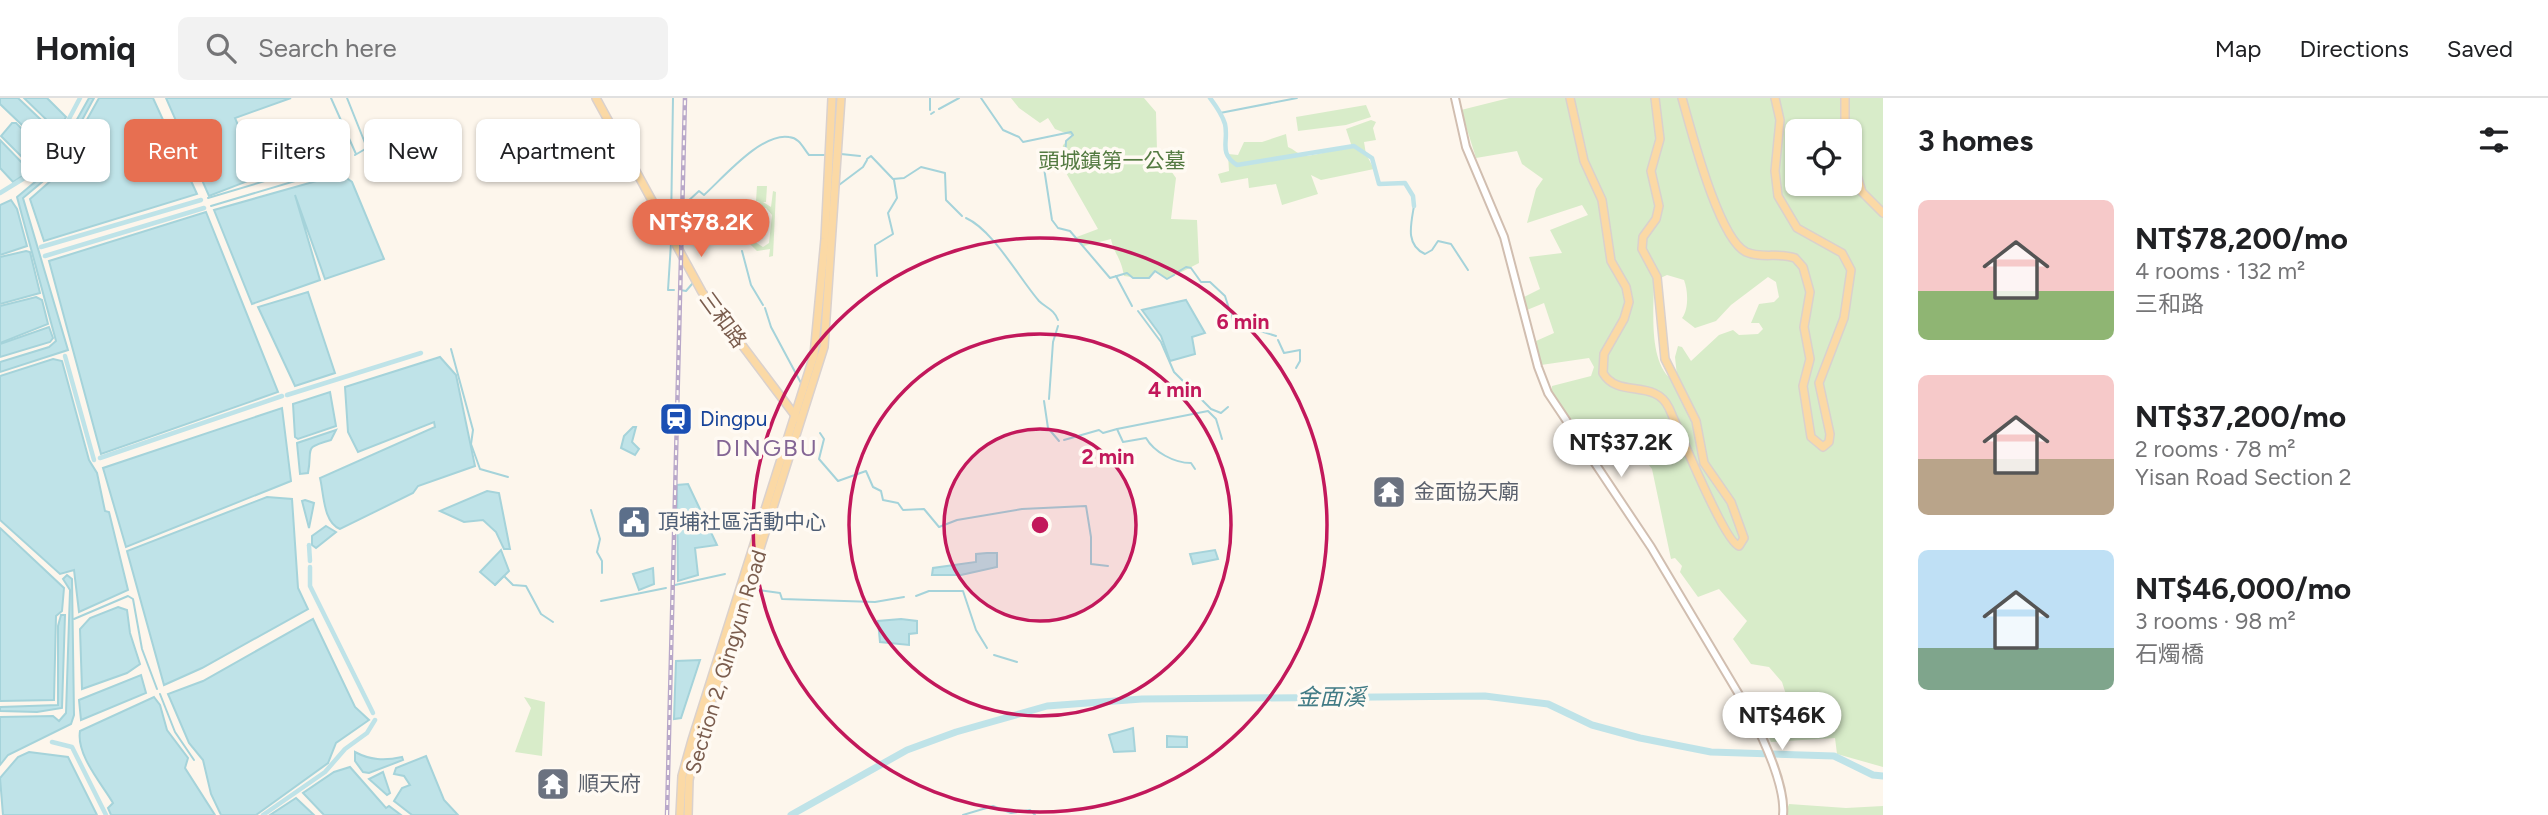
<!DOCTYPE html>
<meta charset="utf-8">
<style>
:root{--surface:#fff;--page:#f2f2f2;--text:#202124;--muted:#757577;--line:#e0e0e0;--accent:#e76f51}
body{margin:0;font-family:Figtree,"Noto Sans TC",sans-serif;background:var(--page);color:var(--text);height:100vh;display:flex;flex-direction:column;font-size:26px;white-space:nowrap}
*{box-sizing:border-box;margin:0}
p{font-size:23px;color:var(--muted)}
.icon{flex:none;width:38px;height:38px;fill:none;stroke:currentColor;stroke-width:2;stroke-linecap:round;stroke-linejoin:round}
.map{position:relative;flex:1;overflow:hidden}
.side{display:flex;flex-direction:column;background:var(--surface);width:665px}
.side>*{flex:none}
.banner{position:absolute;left:21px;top:21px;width:665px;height:63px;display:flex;gap:14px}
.controls{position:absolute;left:1785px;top:21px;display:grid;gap:14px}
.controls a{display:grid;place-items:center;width:77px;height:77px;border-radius:10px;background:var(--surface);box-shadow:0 2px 5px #0004;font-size:35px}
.price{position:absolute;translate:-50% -60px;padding:0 16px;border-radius:24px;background:#fff;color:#222;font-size:23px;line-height:46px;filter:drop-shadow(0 2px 4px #0008)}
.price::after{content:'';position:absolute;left:50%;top:42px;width:21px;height:16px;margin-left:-10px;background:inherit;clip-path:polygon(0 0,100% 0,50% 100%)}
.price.selected{background:var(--accent);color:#fff}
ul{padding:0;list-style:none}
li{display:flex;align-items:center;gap:21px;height:175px;padding:0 35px}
li span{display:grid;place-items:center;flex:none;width:196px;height:140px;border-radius:10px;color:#555}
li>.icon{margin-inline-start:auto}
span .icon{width:84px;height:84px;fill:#fffc;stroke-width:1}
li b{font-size:30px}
h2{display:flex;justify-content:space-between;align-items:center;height:84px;padding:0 35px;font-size:30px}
.pill{padding:0 24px;border-radius:10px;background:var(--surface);box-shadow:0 2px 5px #0004;font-size:24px;line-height:63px}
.pill.selected{background:var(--accent);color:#fff}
header{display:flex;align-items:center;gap:42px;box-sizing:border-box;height:98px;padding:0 35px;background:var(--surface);border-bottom:2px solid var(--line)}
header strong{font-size:33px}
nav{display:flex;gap:38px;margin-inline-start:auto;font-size:24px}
.search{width:490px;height:63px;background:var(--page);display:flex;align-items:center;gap:18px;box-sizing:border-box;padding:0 24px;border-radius:10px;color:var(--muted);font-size:26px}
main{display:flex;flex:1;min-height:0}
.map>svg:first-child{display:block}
</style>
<header>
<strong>Homiq</strong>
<div class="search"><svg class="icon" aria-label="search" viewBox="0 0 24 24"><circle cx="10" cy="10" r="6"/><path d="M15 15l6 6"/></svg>Search here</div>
<nav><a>Map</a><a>Directions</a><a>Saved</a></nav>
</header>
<main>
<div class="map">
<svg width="1883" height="717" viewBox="0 0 1883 717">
<rect width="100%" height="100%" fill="#fdf6ec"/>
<!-- green -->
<g fill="#d8ecc9" fill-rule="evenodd">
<path d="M1011 0H1144L1156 14 1157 53 1176 80 1171 121 1197 122 1199 165 1168 181 1154 173 1147 181 1124 178C1121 159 1114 156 1111 141L1084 148 1074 140 1098 131 1061 66 1063 47 1073 38 1055 31 1048 20 1040 25 1019 10Z"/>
<path d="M1509 0H1883V669L1837 656 1835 640 1771 644 1766 632 1772 619 1790 609 1782 584 1769 569 1751 566 1733 541 1747 523 1719 491 1698 499 1680 474 1682 468 1675 460 1671 461 1652 371 1635 350 1604 330 1583 334 1551 298 1552 288 1591 278 1594 269 1589 260 1541 267 1536 243 1554 235 1544 205 1527 212 1522 200 1540 191 1529 159 1562 155 1550 132 1588 117 1582 107 1527 125 1536 91 1543 81 1522 66 1517 53 1476 60 1461 12ZM1797 33H1850V86H1797ZM1667 177 1684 182C1688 192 1689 211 1682 220L1695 230 1716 223 1731 207 1768 179 1776 184 1779 199 1774 204 1759 206 1751 225H1759L1763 231 1758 236 1739 237 1733 232 1719 237 1691 263 1682 249 1678 248 1675 259 1677 278 1671 281C1648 262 1654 210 1654 183Z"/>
<path d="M1366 7 1371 19 1346 27 1298 33 1296 19Z"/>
<path d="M1371 22 1376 24 1373 30 1376 42 1364 44 1366 56 1374 71 1321 82 1311 77 1318 96 1282 107 1276 86 1249 90 1248 80 1221 85 1218 76 1229 73 1228 56 1238 57 1244 44H1262L1286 36 1288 49C1293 51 1300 57 1304 58 1309 59 1341 50 1352 49L1346 31Z"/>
<path d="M757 88H767L766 104H763L771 109 773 93 776 94 773 158 769 159 770 151 757 153 747 143C747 127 744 111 760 104L756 103ZM759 109 766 110 772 117 769 145 763 149 752 142 753 115Z"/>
<path d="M524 599 545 604 542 658 515 654 531 610Z"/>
<path d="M1789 706 1846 710 1883 708V717H1785Z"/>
</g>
<!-- water -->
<g fill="#bfe3e8" stroke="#a5d3da" stroke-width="2">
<path d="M0 0H18L56 36 47 51 0 6Z"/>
<path d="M24 0H47L66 19 58 33Z"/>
<path d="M89 0H94L54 74 23 100 68 252 0 274V264L49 249 56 243 17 99 48 73Z"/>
<path d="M99 0H153L197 96 44 143 30 101 55 79Z"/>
<path d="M166 0H291L235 20 251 58 314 42 316 46 255 66 258 79 209 98Z"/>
<path d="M12 25H16L45 54 40 66 33 70 1 38Z"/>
<path d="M0 42 30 73 13 84 0 70Z"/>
<path d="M341 76 352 84 384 161 325 181 295 97 320 182 252 206 214 112Z"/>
<path d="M11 102 17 111 27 148 0 157V107Z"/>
<path d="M206 114 278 294 101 356 49 163Z"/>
<path d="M26 153 30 154 40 195 0 206V159Z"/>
<path d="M308 194 335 275 295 288 258 209Z"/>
<path d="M36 199 42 202 48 226 0 245V208Z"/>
<path d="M1186 202 1205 235 1192 239 1195 256 1170 263 1161 238 1142 212Z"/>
<path d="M49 229 53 240 50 244 0 259V246Z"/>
<path d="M440 259 456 277 475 368 418 388 413 395 340 431C323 424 324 396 320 380L435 329 434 324 358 354 348 334 345 289Z"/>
<path d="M53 261 62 263 89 362 97 375 105 413 109 414 128 492 79 514 74 472 60 476 0 422V278Z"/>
<path d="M330 294 336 328 298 341 295 339 293 306Z"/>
<path d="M282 310 291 383 126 449 103 370Z"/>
<path d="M633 329H636L632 344 639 351 635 357 621 350 624 338Z"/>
<path d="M336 332 331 342C302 350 313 350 308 375L300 376 297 345Z"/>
<path d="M688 386 717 447 695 450 698 477 678 483 677 387Z"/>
<path d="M487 393 499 395 510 451H504L496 434 483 422 464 424 440 413Z"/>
<path d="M267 399 292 401 298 490 308 511 202 570 164 587 127 453Z"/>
<path d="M305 402 314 405 309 430 302 403Z"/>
<path d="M326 428 336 434 316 450 312 447V438Z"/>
<path d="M0 430 64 490 62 513 56 518 54 602 0 603Z"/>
<path d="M501 452 509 473 495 487 480 474Z"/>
<path d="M1215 452 1218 461 1193 466 1190 456Z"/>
<path d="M987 455H997V469L961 477H932L933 470 976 464V456Z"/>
<path d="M653 470 654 486 639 492 633 476Z"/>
<path d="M67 477 72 481 74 617 71 626 8 657 0 667V619L53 618 59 623 66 615 70 492 63 481Z"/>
<path d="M118 509 127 512 130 535 140 566 127 575 82 591 80 531 90 520Z"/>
<path d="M61 517H65L62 610 37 614 0 613V609L58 607V528Z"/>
<path d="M313 521 355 609 369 622 336 645 328 665 256 717H221L211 696 203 662 189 645 168 596 203 583Z"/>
<path d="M901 521 917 523V535L909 536V547L880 544 878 523Z"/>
<path d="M700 562 681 620 674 621 676 563Z"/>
<path d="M141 577 146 595 81 622 79 602Z"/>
<path d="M154 599 160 607 167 632 188 660 185 670 215 717H111L108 710 113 705C102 686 76 657 80 633Z"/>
<path d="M1133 630 1135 653 1114 654 1109 637Z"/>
<path d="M1167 638 1187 639V649H1167Z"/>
<path d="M29 654 68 659 97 717H3L0 680 18 659Z"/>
<path d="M355 654C370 662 384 663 402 659L403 662 369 675 363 674 355 663Z"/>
<path d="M426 658 444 702 458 717H412L394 703 402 690 410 687 404 678 394 676 396 670Z"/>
<path d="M350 669 386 710 389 708 401 717H324L303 695 334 674Z"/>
<path d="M383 674 390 695 387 697 369 681Z"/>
<path d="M296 700 314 717H270Z"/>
</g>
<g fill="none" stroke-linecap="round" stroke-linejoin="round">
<!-- stream -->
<g stroke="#a5d3da" stroke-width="2">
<path d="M331 0 356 56"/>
<path d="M347 0 367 50 355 57"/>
<path d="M930 0V12"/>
<path d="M981 0 1003 32 1019 39 1023 44 1071 34 1073 37 1066 43 1065 62 1044 70 1052 122 1058 130 1070 133 1110 180 1127 175 1133 180H1149L1155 173 1167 181 1174 177"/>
<path d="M939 11 959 0"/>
<path d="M1220 15 1297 0"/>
<path d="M931 16 934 14"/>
<path d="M841 56 860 58"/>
<path d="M867 61 871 58 893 81 904 80 921 69 945 75 946 102 962 118"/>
<path d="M839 87 863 69 867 62"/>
<path d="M208 100 349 58"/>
<path d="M201 102H202"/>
<path d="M686 105 699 93 704 97C723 80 762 34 789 39 800 40 803 50 809 57H824"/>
<path d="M211 108 349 67"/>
<path d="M1414 108C1411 126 1405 147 1425 156L1432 152 1438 143 1451 146 1468 172"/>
<path d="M204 110H205"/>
<path d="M966 120C993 132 1019 180 1039 203 1046 210 1054 211 1058 222"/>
<path d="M671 128 673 0"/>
<path d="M671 145 668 192H674"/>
<path d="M742 153 751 187 763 207"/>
<path d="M1176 175 1186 169 1191 170 1201 184H1210L1225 198 1233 223 1252 220 1257 232 1276 238"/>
<path d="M877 178 875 147 893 136 888 115 897 100 894 82"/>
<path d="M1116 178 1132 208"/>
<path d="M680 192 686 193 692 186"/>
<path d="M765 210 771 229 801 285"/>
<path d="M1138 213 1161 244 1174 274 1211 311 1221 315 1228 309"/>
<path d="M1278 242 1284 255 1300 252V263L1296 270"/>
<path d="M451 251 473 332 471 346 480 371 508 379"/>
<path d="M1049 301 1053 244 1058 228"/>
<path d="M1044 303 1048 330 1059 343"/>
<path d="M1117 331 1208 313 1216 321 1222 341"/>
<path d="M820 335 824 341 819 361 838 383 866 373 873 389 881 393 883 402 898 405 903 412 924 411 939 429 957 422 1022 411 1086 408 1091 439V466L1108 468"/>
<path d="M1064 342 1099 332 1103 335 1117 331 1123 344 1146 340C1154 354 1174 365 1191 365L1195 371"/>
<path d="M591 412 600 441 597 454 602 463V475"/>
<path d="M495 487 504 478 513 487 526 488 541 516 553 524"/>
<path d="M675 487 725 476"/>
<path d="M752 491 780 495 782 501 875 504 904 499"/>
<path d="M916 498 929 493H963L976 532 987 550"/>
<path d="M601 503 666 490"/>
<path d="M74 521 128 498 133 501 142 551 157 591"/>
<path d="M994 557 1017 564"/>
<path d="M160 596 175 634 194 662"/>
<path d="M963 717 993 708 1011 715 1030 712 1035 717"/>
</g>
<!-- canal -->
<g stroke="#bfe3e8" stroke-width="4.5">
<path d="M1210 0C1216 8 1222 16 1225 26 1229 43 1218 55 1237 67L1354 48 1372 60 1379 86 1405 85 1413 98 1414 108"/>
<path d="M0 95 44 68 80 0"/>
<path d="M41 149 201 102"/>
<path d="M45 158 204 110"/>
<path d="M65 258 94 362"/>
<path d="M287 297 421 255"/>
<path d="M100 360 282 298"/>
<path d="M309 447 310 463"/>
<path d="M310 469V488L373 615"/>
<path d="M52 644 72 649 106 717"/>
<path d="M263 717 325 674 345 651 367 635 375 622"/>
</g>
<!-- river -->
<path stroke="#bfe3e8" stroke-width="7" d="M791 717 907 652 956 634 1047 608 1142 601 1485 598 1548 606 1592 627 1640 640 1711 654 1834 658 1873 677 1883 678"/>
<defs>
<path id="minor" d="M1455 0 1466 49 1504 139 1538 269 1548 295 1651 449 1750 615C1763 640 1786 689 1783 717"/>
<g id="major">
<path d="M596 0 702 194 797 320"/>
<path d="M1570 0 1584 63 1602 102 1611 163 1626 189 1629 204 1624 221 1604 256 1603 275C1618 301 1655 280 1669 310 1678 330 1725 445 1739 448L1744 440 1731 404 1704 365 1696 323 1665 261 1657 179 1642 151 1643 139 1656 121 1659 108 1651 73 1660 41 1655 0"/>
<path d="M1682 0C1691 31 1718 140 1746 154 1761 161 1780 154 1795 160L1803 169 1810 194 1804 229 1810 261 1803 288 1811 339 1823 349 1829 344 1830 336 1819 285 1844 220 1851 172 1842 155 1797 130 1778 98 1775 73 1780 22 1775 0"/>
<path d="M1845 0V33"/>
<path d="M1850 55 1862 94 1883 115"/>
<path d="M680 717 682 678 692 642 814 257 825 141 832 0"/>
<path d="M688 717 689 682 696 652 824 249 841 0"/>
</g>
</defs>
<!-- minor casing -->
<use href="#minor" stroke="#d1beb0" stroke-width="10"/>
<!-- major casing -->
<use href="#major" stroke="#dad1cd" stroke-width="10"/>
<!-- minor -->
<use href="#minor" stroke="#fff" stroke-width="6"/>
<!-- major -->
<use href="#major" stroke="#fbd9a5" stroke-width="7"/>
<defs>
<path id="rail" d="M667 717 685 0"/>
</defs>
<!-- rail casing -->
<use href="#rail" stroke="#b9a8c9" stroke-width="4.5"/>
<!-- rail -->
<use href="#rail" stroke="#fffaf3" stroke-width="2" stroke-dasharray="5" stroke-linecap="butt"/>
</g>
<!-- distance rings -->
<circle cx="1040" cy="427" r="96" fill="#c2185b" fill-opacity=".12"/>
<g fill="none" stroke="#c2185b" stroke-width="3.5">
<circle cx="1040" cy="427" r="96"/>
<circle cx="1040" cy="427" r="191"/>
<circle cx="1040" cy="427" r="287"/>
</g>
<!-- icons -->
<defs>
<symbol id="station-square" viewBox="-11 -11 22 22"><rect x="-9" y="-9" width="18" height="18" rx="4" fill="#1a4fb4" stroke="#fffaf3"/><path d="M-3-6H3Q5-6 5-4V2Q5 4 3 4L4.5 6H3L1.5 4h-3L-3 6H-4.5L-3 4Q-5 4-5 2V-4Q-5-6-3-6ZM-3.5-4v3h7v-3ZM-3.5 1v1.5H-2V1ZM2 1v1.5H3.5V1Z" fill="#fff"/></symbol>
<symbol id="temple-square" viewBox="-11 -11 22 22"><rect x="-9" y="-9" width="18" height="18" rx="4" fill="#6b7280" stroke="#fffaf3"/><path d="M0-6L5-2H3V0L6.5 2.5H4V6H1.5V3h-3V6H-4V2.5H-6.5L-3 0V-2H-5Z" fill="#fff"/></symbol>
<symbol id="civic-square" viewBox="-11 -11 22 22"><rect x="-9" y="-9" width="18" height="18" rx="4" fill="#5c6f8a" stroke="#fffaf3"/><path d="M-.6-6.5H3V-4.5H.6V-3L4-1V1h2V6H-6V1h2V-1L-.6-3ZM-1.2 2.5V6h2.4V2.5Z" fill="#fff"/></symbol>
</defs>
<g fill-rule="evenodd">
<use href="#station-square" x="657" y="302" width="38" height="38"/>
<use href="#temple-square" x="1370" y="375" width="38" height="38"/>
<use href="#civic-square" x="615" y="405" width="38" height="38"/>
<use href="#temple-square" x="534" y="667" width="38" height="38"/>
</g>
<g text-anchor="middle" stroke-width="7" stroke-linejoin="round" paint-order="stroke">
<!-- park labels -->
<g font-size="21" fill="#537a41" stroke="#fffaf3">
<text x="1112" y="70">頭城鎮第一公墓</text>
</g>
<!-- street labels -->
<g font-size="21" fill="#7a5c4d" stroke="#fffaf3">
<text transform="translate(723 222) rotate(54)" y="7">三和路</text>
<text transform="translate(726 564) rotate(-73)" y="7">Section 2, Qingyun Road</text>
</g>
<!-- transit labels -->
<g font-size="21" fill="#164399" stroke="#fffaf3" text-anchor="start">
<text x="700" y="328">Dingpu</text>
</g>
<!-- worship labels -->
<g font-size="21" fill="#5b616d" stroke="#fffaf3" text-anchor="start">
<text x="1414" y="401">金面協天廟</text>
<text x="578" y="693">順天府</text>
</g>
<!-- service labels -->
<g font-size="21" fill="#4e5e75" stroke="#fffaf3" text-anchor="start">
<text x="658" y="431">頂埔社區活動中心</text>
</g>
<!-- water labels -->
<g font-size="23" font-style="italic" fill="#437c86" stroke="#fffaf3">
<text x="1331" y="607">金面溪</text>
</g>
<!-- quarter labels -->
<g font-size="24" letter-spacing="2" fill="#846695" stroke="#fffaf3">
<text x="767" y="358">DINGBU</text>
</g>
</g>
<circle cx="1040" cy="427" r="10" fill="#c2185b" stroke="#fffaf3" stroke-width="3.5"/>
<g font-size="21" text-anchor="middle" font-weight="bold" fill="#c2185b" stroke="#fffaf3" stroke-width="7" stroke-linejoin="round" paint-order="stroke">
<text x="1243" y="231">6 min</text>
<text x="1175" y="299">4 min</text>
<text x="1108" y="366">2 min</text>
</g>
</svg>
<div class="controls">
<a><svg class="icon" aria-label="locate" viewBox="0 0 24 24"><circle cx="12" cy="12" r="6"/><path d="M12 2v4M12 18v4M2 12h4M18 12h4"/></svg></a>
</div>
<b class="price selected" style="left:701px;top:161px">NT$78.2K</b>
<b class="price" style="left:1621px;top:381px">NT$37.2K</b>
<b class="price" style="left:1782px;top:654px">NT$46K</b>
<div class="banner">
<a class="pill">Buy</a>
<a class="pill selected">Rent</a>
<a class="pill">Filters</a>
<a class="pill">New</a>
<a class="pill">Apartment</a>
</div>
</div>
<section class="side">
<h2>3 homes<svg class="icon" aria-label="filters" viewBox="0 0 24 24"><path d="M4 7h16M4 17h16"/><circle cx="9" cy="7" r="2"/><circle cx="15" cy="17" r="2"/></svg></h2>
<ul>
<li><span style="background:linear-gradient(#f6c9c9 65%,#8fb573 0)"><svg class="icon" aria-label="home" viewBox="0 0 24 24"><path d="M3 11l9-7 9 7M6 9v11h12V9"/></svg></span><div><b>NT$78,200/mo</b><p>4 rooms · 132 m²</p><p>三和路</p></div></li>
<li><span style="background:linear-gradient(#f6c9c9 60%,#b9a48a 0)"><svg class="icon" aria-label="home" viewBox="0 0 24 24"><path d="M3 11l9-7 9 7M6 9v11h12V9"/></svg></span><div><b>NT$37,200/mo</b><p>2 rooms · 78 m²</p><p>Yisan Road Section 2</p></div></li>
<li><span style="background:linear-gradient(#bfe0f5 70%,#7fa58c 0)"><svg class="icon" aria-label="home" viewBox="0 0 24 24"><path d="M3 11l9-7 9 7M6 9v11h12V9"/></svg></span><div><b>NT$46,000/mo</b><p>3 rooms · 98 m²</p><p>石燭橋</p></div></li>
</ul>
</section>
</main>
